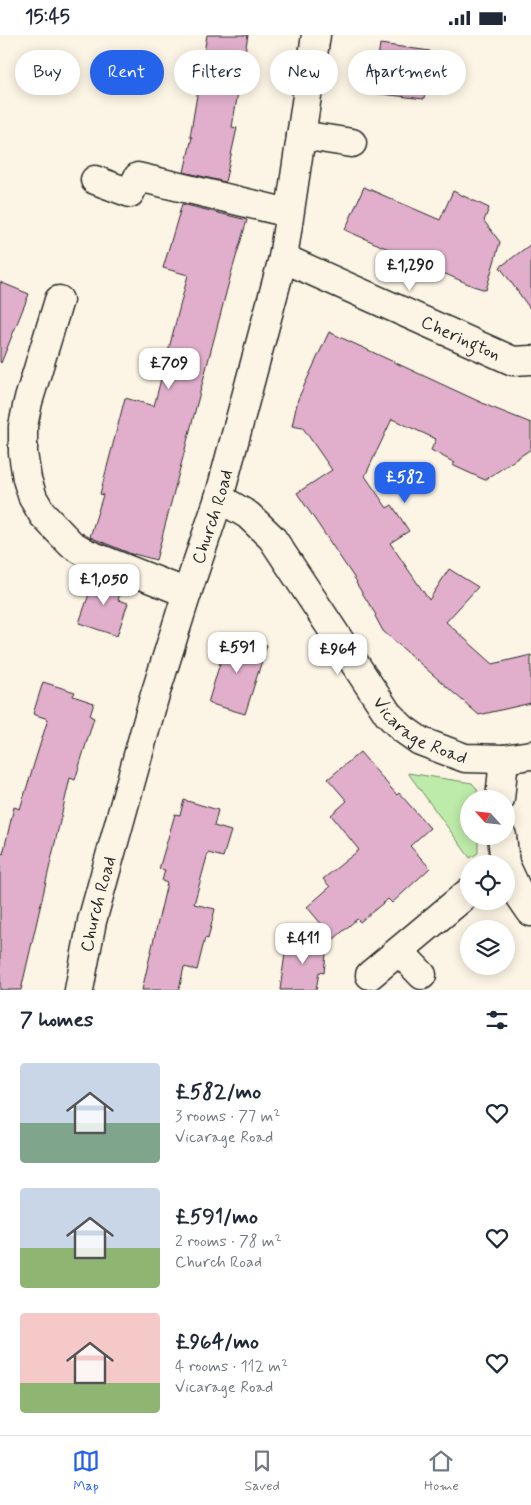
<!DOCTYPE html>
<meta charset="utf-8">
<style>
:root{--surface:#fff;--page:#f6f6f7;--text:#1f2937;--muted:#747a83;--line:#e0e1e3;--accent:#2563eb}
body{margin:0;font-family:Mynerve,sans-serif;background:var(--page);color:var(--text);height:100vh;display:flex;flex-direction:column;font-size:19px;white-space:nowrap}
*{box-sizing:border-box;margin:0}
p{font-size:16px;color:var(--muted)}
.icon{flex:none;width:28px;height:28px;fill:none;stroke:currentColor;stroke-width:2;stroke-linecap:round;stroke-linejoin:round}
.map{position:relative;height:955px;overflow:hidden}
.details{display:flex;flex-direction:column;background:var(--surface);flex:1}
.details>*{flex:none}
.banner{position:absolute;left:15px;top:15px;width:501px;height:45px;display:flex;gap:10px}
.needle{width:32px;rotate:297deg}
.controls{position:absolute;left:460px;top:755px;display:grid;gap:10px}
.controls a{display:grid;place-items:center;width:55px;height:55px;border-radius:50%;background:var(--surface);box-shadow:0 2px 12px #0003;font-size:25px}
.price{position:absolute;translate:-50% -42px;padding:0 11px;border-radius:10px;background:#fff;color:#222;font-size:16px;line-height:32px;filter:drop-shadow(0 1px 2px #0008)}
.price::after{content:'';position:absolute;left:50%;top:30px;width:15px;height:11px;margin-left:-8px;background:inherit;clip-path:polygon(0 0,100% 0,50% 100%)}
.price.current{background:var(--accent);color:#fff}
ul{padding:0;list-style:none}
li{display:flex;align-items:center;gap:15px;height:125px;padding:0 20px}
li span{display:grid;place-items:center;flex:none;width:140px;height:100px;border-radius:5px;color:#555}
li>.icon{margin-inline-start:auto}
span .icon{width:60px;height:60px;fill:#fffc;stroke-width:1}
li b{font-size:21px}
h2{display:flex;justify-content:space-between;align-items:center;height:60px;padding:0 20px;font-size:21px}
.pill{padding:0 18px;border-radius:22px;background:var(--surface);box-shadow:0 2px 12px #0003;font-size:18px;line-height:45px}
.pill.current{background:var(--accent);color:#fff}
.status{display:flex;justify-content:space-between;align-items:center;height:35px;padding:0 25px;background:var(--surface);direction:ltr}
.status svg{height:14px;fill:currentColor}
.dock{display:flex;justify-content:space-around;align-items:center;height:70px;border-top:1px solid var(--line);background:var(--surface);font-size:14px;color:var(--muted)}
.dock a{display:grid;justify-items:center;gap:2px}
.dock .current{color:var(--accent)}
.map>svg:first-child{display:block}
</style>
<div class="status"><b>15:45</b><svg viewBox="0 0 49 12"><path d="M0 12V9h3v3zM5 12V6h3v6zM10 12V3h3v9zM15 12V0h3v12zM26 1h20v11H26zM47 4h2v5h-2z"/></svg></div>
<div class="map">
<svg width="531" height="955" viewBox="0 0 531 955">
<rect width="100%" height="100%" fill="#fcf5e5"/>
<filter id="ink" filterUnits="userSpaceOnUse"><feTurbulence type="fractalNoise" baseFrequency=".02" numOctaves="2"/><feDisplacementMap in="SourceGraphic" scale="10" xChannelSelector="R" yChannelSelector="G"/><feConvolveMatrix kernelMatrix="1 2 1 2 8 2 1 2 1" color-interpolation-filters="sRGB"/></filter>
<g filter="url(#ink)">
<!-- green -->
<path fill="#bdeba9" stroke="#748b6a" d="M408 738 472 748 477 754 478 764H469V801H478V818L470 823Z"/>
<!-- building -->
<g fill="#e1afcc" stroke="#2b2b2b">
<path d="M207 0H248L232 92 237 93 225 147 184 137 192 102H190Z"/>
<path d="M380 9 430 16 424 64 373 58Z"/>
<path d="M364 152 440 185 453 156 489 173 484 186 500 207 486 255 473 251 345 195Z"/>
<path d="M182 169 247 185 231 239 156 525 134 519V520L90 502 103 460 100 459 125 363 154 371 188 240 163 233Z"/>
<path d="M531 209V275L500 232Z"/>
<path d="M0 247 29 259 1 328 0 327Z"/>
<path d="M329 297 491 372 531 388V414L485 445 452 430 455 428 431 415 436 404 392 384 365 441 387 473 392 470 409 496 390 508 429 565 449 534 478 552 446 587 493 629 531 620V668L479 680 383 596 375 581 376 580 356 548 357 547 297 458 332 435 303 393 292 391 298 364Z"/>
<path d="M96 539 123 550 118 565 128 568 117 601 79 588Z"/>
<path d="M229 598 267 610 245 679 208 668Z"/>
<path d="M43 647 75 657 73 661 94 668 90 681 94 683 75 745 70 743 21 955H0V818L3 819 14 772 20 774 48 684 33 679Z"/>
<path d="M360 717 397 760 399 758 430 793 410 811 430 833 392 868 388 864 360 887 357 884 334 904 307 872 330 852 323 844 359 815 331 780 347 766 328 744Z"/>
<path d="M184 765 218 775 214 791 231 796 223 822 208 818 194 869 215 874 208 904 205 903 197 935 184 932 179 955H142L167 848 162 846 165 835 159 834 175 779 180 780Z"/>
<path d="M287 904 327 909 324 938 319 937 316 955H280Z"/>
</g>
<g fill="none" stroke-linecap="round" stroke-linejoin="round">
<defs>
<g id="minor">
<path d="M301 100 352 108"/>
<path d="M95 145 130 158 138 142 289 178"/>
<path id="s1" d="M283 223 513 326 531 325"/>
<path d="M59 265 28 367 23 391V418L27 444 33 463 43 480 71 509 88 519 187 558"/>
<path id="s2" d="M219 463 248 480 272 503 388 679 403 694 420 706 465 723 504 724 531 720"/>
<path d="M500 764 504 724"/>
<path d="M502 801 505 829"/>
<path d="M506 831 520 861 531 877"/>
<path d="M399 916 422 940"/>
<path d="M370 940 469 857"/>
<path id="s3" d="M79 955 92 886 154 663 187 558 219 463 283 223 316 0"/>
</g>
</defs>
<!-- minor casing -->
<use href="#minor" stroke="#2b2b2b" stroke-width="31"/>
<!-- minor -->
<use href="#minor" stroke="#fcf5e5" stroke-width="28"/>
</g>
</g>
<g text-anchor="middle" stroke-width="5" stroke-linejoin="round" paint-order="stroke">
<!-- street labels -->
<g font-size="18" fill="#2b2b2b" stroke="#fcf5e5">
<text dy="6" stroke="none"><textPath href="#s1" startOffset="195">Cherington</textPath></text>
<text dy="6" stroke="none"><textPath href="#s3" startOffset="492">Church Road</textPath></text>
<text dy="6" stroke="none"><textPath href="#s2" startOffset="314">Vicarage Road</textPath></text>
<text dy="6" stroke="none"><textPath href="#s3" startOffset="88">Church Road</textPath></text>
</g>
</g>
</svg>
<div class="controls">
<a><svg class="needle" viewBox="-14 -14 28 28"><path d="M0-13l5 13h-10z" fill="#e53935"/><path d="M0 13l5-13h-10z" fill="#747a83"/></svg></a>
<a><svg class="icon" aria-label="locate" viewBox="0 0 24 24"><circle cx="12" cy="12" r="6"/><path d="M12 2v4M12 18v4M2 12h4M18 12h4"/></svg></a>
<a><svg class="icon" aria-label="layers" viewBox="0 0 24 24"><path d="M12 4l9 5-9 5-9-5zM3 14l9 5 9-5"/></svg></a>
</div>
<b class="price" style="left:410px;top:257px">£1,290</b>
<b class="price" style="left:169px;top:355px">£709</b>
<b class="price current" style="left:405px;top:469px">£582</b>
<b class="price" style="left:104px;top:571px">£1,050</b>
<b class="price" style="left:237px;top:639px">£591</b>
<b class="price" style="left:338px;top:641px">£964</b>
<b class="price" style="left:303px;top:930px">£411</b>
<div class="banner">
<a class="pill">Buy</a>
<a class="pill current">Rent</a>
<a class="pill">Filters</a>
<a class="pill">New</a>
<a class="pill">Apartment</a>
</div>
</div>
<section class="details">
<h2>7 homes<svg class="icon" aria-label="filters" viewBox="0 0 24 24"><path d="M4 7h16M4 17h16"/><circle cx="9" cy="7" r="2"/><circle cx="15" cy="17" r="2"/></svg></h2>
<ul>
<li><span style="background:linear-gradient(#c9d6e8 60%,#7fa58c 0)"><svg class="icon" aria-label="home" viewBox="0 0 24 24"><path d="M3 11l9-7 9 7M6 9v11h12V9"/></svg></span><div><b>£582/mo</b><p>3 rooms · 77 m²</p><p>Vicarage Road</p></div><svg class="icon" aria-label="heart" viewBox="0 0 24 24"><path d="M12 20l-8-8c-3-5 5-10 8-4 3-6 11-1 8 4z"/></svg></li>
<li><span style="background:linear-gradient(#c9d6e8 60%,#8fb573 0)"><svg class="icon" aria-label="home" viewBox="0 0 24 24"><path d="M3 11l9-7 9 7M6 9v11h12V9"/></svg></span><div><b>£591/mo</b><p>2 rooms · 78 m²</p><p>Church Road</p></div><svg class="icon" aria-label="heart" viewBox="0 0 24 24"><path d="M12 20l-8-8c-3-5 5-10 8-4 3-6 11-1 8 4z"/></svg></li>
<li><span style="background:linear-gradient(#f6c9c9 70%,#8fb573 0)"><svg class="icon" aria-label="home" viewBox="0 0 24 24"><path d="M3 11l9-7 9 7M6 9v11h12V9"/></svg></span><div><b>£964/mo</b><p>4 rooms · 112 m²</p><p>Vicarage Road</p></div><svg class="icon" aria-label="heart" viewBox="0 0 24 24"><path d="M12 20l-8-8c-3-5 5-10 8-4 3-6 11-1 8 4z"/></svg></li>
</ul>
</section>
<nav class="dock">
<a class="current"><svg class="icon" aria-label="map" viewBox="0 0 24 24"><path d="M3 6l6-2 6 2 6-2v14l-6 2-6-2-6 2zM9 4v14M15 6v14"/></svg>Map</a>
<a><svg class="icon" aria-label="saved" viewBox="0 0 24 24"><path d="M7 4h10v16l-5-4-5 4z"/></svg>Saved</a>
<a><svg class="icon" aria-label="home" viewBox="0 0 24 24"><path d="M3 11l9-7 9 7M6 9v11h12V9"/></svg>Home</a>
</nav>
